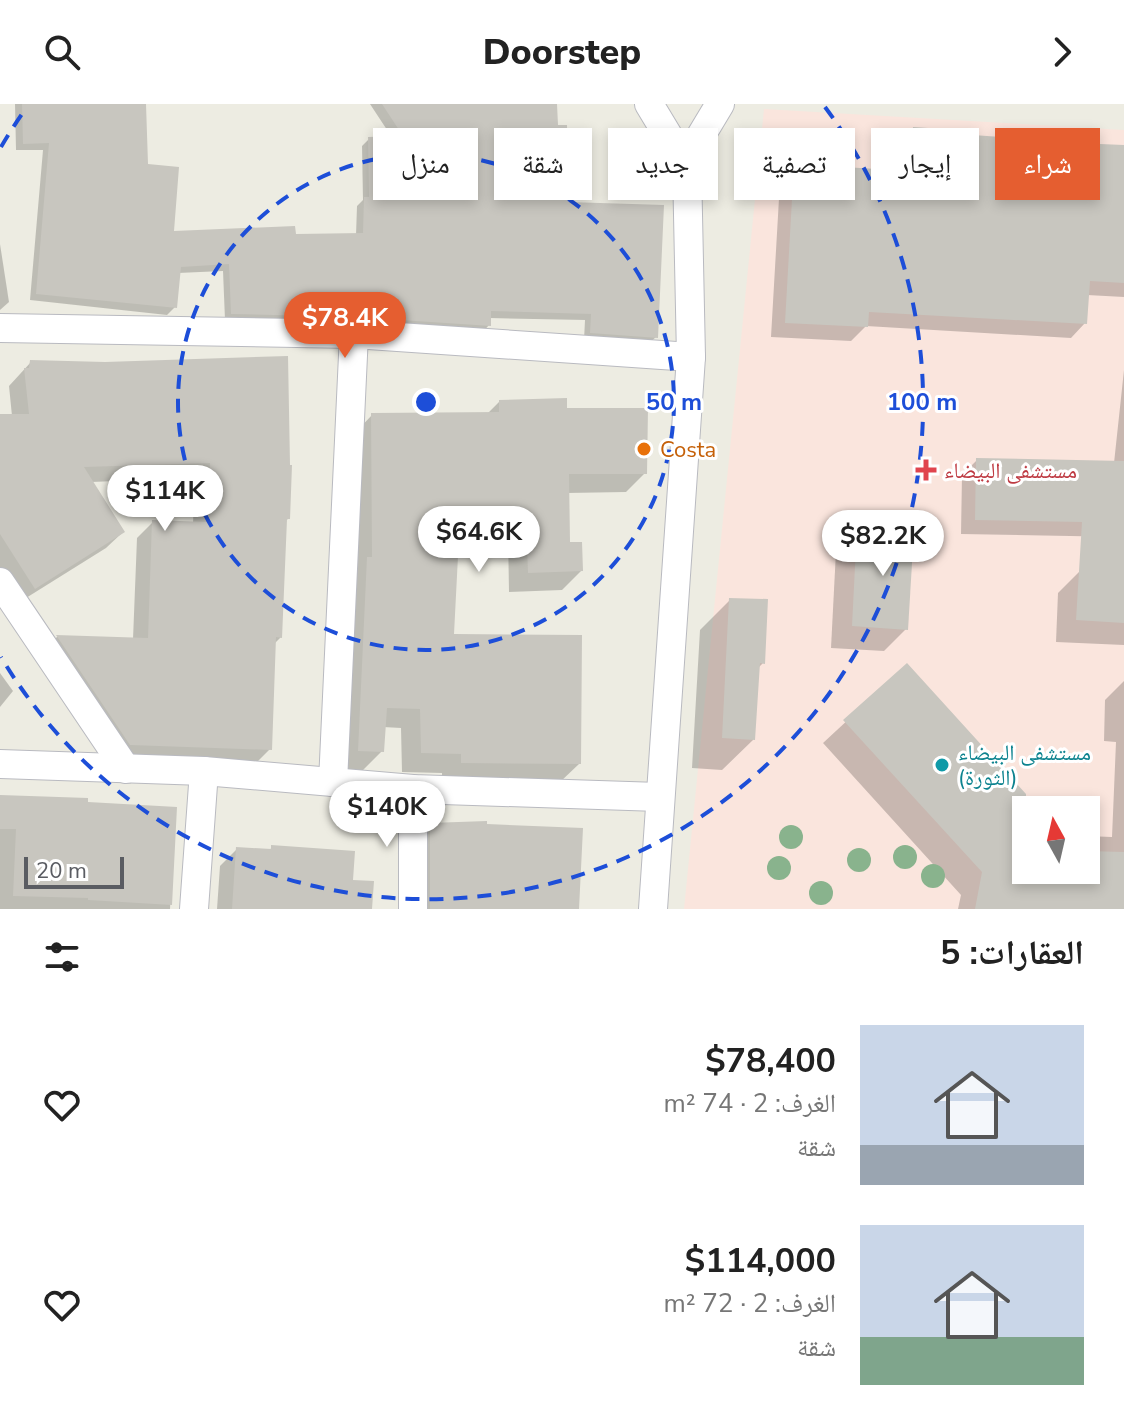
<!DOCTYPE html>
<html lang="ar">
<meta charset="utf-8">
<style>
:root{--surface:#fff;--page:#f2f2f2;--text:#222;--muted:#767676;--accent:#e55e30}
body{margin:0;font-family:"Nunito Sans","Noto Naskh Arabic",sans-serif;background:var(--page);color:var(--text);direction:rtl;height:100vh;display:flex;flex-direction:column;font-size:30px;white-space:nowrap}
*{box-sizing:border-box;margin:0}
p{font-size:26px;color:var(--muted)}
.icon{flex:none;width:44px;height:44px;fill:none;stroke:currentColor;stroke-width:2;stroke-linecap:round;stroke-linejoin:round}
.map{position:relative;height:805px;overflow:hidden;direction:ltr}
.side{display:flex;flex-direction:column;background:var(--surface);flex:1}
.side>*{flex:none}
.hud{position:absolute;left:24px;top:24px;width:1076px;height:72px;direction:rtl;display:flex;gap:16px}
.needle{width:52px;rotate:352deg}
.fabs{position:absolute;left:1012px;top:692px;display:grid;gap:16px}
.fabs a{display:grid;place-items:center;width:88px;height:88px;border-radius:0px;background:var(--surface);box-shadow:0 4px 12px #0003;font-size:40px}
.scale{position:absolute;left:24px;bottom:20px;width:100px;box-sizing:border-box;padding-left:8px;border:4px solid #5a5c62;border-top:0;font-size:22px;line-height:28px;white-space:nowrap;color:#5a5c62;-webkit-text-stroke:6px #fff;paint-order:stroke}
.price{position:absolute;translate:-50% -68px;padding:0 18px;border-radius:28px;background:#fff;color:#222;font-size:26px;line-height:52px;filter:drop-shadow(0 2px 4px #0008)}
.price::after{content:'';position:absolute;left:50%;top:48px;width:24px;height:18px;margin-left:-12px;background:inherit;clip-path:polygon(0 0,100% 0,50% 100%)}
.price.active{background:var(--accent);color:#fff}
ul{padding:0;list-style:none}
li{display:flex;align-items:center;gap:24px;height:200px;padding:0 40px}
li span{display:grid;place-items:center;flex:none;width:224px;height:160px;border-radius:0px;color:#555}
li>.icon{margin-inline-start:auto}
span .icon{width:96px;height:96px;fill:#fffc;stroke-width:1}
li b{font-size:34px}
h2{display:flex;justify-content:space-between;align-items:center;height:96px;padding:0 40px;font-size:34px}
.chip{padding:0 28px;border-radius:0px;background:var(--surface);box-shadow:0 4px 12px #0003;font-size:28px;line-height:72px}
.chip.active{background:var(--accent);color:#fff}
header{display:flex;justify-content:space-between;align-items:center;height:104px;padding:0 40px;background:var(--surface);font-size:36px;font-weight:800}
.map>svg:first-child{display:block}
</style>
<header><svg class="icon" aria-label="forward" viewBox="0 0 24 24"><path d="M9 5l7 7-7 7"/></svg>Doorstep<svg class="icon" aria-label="search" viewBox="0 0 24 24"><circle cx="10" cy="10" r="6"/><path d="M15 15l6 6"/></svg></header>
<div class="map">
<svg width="1124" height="805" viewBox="0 0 1124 805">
<rect width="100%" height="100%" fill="#edece2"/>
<!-- medical -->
<path fill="#fae5dd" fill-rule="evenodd" d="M764 5 1124 26V805H684ZM1026 706H1086V766H1026Z"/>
<!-- shadow -->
<g fill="#0003">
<path d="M15 0H144L146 62 171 129 294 132 356 131 357 102 363 96 362 42 369 35H393L370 0H471L566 100 656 233 648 240 584 236 585 216 489 214V221L482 229 225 216 223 167 178 169 175 203 167 211 30 196 43 46H16Z"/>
<path d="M914 25 971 33 1124 43V193L1087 191 1085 219 1071 234 866 222 851 237 771 233 780 77 795 62 897 68 899 40Z"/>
<path d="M0 140 9 198 0 206Z"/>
<path d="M31 258 105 260 288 415 285 417 281 533 274 540 270 645 253 662 114 657 41 548 57 533 133 535 137 434 153 418 193 419 195 374 91 378 123 428 106 444 18 499 0 471V312H12L9 282Z"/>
<path d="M1124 266V433L961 430 962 371 977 356 1114 359Z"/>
<path d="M499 298 565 306 645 369 626 388 567 389 568 440 581 467 562 486 509 488 508 431 457 432 451 532 579 660 559 679 442 678V669L402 668 401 624 383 623 382 647 362 667 339 666 353 331 372 311 487 310Z"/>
<path d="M858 425 906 525 884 547 831 544 836 447Z"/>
<path d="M1080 467 1124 469V541L1056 538 1058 489Z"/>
<path d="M730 496 763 559 758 564 753 636 722 666 692 664 700 526Z"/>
<path d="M906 562 1038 706H1026V766H1086V732L1112 733 1116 638 1104 637 1105 596 1124 577V805H958L961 791 823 639Z"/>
<path d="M0 569 13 587 0 603Z"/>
<path d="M0 693 175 705 170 805H0Z"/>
<path d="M431 721 577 805H399V752Z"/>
<path d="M272 743 351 778 371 805H217L220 762 237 745 269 747Z"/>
</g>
<!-- building -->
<g fill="#c8c6bf">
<path d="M22 0H146L148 60 179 63 174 127 295 122 296 130 363 129 364 93H369L368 33 403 32 382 0H557L558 21H567L568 98 664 101 658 234 590 229 591 210 491 207V222L355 213 231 210 229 160 181 163 177 204 36 190 49 39 23 40Z"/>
<path d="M913 23 973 27V31L1054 37 1055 34 1100 37V40L1124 41V179L1090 177 1087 220 869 208 868 223 785 219 794 60 910 67Z"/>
<path d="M288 252 290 361H292L290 415H287L282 534 276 533 272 646 130 641 56 531 148 534 152 416 207 418 210 359 84 363 125 428 35 485 0 430V310H29L24 264H29L30 256 105 258Z"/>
<path d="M567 294V304H648L647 370H569L570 438H582L583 467 528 469 526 412 460 413 454 530 582 531 581 660 461 659V650L421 649 420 605 387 604 384 648 358 647 367 453H372L371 309 499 308V296Z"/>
<path d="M976 354 1124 357V519L1076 516 1082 418 975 416Z"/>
<path d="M857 423 914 426 908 526 852 522Z"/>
<path d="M729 494 768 495 765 560 760 559 755 636 722 634Z"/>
<path d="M907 559 1026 690V766H1086V747L1124 748V805H975L982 768 843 616Z"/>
<path d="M0 691 88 694V698L177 703 172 801 88 796V794L13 792 16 725H0Z"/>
<path d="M487 717V720L583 724 579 805H430V719Z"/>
<path d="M271 741 355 747 353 776 374 777 372 805H232L236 743 271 745Z"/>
</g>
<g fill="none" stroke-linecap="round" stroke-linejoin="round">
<defs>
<g id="street">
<path d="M649 0 687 63"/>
<path d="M0 224 354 230 691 253"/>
<path d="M0 478 126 665"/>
<path d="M0 660 204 667 413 685 659 693"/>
<path d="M333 678 354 230"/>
<path d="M413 685V805"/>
<path d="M194 805 204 667"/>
<path d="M653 805 691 253 687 63 693 45 720 0"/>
</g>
</defs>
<!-- street casing -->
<use href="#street" stroke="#b9bac0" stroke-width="30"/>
<!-- street -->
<use href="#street" stroke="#fff" stroke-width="28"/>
</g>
<!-- trees -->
<g fill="#89b38d">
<circle cx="791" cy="733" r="12"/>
<circle cx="905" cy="753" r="12"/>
<circle cx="859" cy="756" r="12"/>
<circle cx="779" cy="764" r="12"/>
<circle cx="933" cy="772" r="12"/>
<circle cx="821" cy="789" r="12"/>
</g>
<!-- distance rings -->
<g fill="none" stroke="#1d4ed8" stroke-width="4" stroke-dasharray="14 10">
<circle cx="426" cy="298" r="248"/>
<path d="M1 43A496 496 0 0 1 27 3M825 3A496 496 0 1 1 1 553"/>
</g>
<!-- markers -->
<circle fill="#e8710a" stroke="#fff" stroke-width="3" cx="644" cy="345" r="8"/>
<path fill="#e0444e" stroke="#fff" stroke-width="3" d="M922 354h8v8h8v8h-8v8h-8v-8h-8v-8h8z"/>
<circle fill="#0f9aa8" stroke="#fff" stroke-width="3" cx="942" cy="661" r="8"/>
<g text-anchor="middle" stroke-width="6" stroke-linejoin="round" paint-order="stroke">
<!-- food labels -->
<g font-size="22" fill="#c56008" stroke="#fff" text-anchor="start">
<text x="660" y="353">Costa</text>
</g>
<!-- health labels -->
<g font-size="22" fill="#be3a42" stroke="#fff" text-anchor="start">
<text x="944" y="374">مستشفى البيضاء</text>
</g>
<!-- culture labels -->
<g font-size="22" fill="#0d838f" stroke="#fff" text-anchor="start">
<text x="958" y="656">مستشفى البيضاء<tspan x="958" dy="25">(الثورة)</tspan></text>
</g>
</g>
<circle cx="426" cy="298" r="12" fill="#1d4ed8" stroke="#fff" stroke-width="4"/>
<g font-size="24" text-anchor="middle" font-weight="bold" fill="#1d4ed8" stroke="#fff" stroke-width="6" stroke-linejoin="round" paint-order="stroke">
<text x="674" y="306">50 m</text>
<text x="922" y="306">100 m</text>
</g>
</svg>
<div class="fabs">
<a><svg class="needle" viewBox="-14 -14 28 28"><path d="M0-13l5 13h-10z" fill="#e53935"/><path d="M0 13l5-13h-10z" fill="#767676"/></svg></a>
</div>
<div class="scale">20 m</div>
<b class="price active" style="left:345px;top:256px">$78.4K</b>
<b class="price" style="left:165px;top:429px">$114K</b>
<b class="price" style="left:479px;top:470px">$64.6K</b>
<b class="price" style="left:883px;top:474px">$82.2K</b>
<b class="price" style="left:387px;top:745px">$140K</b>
<div class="hud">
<a class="chip active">شراء</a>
<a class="chip">إيجار</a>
<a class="chip">تصفية</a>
<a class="chip">جديد</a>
<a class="chip">شقة</a>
<a class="chip">منزل</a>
</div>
</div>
<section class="side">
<h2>العقارات: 5<svg class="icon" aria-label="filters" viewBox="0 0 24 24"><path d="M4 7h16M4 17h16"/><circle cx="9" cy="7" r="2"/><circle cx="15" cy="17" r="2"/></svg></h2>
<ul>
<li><span style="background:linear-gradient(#c9d6e8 75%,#9aa5b1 0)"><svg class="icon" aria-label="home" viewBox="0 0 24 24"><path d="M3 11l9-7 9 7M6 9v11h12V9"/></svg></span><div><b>$78,400</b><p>الغرف: 2 · 74 m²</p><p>شقة</p></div><svg class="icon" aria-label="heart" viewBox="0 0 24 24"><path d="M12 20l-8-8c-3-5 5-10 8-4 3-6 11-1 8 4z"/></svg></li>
<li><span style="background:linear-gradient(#c9d6e8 70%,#7fa58c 0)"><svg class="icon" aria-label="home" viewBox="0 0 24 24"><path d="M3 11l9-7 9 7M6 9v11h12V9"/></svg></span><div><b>$114,000</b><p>الغرف: 2 · 72 m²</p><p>شقة</p></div><svg class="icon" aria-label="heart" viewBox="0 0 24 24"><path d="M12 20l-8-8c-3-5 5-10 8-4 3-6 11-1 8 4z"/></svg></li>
</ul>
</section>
